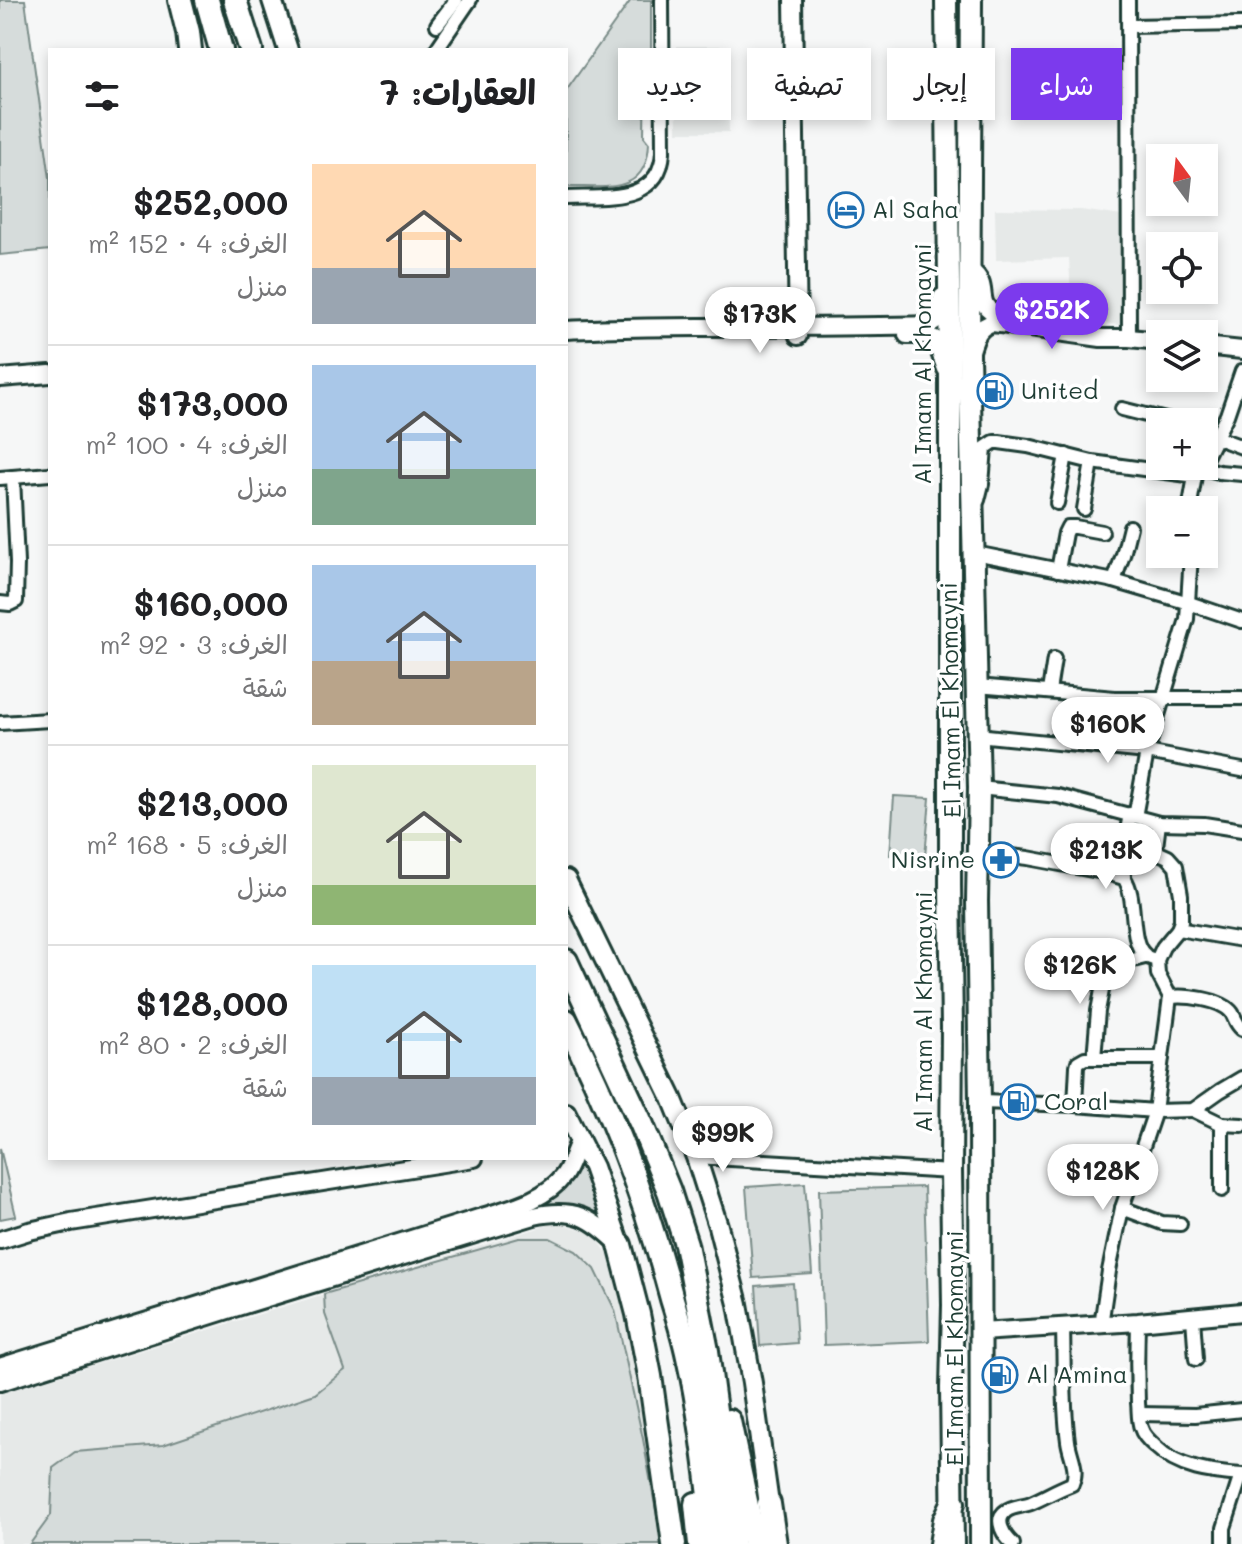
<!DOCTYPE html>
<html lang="ar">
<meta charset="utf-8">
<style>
:root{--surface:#fff;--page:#f6f6f6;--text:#202124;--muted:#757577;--line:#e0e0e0;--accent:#7c3aed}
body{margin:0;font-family:Mali,"Playpen Sans Arabic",sans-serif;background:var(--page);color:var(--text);direction:rtl;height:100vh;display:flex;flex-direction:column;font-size:30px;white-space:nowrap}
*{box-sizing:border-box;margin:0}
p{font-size:26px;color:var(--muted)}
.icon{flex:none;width:44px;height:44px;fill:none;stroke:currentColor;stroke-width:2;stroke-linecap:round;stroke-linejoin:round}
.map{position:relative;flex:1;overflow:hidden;direction:ltr}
.panel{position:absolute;left:48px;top:48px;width:520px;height:1112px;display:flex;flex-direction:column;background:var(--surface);border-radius:0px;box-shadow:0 4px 12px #0003;direction:rtl}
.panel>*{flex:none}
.banner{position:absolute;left:592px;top:48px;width:530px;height:72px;direction:rtl;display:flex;gap:16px}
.needle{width:52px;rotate:345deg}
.fabs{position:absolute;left:1146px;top:144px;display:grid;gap:16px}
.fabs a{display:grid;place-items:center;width:72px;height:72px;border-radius:0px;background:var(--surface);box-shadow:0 4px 12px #0003;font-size:40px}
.price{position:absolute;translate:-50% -68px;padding:0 18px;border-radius:28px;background:#fff;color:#222;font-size:26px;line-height:52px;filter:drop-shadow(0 2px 4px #0008)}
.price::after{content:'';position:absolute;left:50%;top:48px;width:24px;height:18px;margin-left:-12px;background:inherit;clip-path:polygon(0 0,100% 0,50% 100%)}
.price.on{background:var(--accent);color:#fff}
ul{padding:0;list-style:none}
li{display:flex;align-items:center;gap:24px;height:200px;padding:0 32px}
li+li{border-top:2px solid var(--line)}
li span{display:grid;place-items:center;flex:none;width:224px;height:160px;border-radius:0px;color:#555}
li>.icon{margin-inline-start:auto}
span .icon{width:96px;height:96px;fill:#fffc;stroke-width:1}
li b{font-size:34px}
h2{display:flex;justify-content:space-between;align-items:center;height:96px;padding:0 32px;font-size:34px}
.chip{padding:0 28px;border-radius:0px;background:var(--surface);box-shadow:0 4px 12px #0003;font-size:28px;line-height:72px}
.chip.on{background:var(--accent);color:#fff}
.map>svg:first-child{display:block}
</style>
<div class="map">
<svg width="1242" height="1544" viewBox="0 0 1242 1544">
<rect width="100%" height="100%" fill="#f6f7f7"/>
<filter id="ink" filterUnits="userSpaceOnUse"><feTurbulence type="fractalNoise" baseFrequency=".0125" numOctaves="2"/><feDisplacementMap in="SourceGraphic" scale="16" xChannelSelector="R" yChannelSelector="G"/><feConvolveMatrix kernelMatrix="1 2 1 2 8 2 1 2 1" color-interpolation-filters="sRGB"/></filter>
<g filter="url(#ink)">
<!-- built -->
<g fill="#e6e9e8">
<path d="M676 46H727L729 132H677Z"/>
<path d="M995 209 1081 210 1122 216 1121 325 1072 320 1069 258 996 260Z"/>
<path d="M561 1224 585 1230 596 1237 614 1263 637 1351 664 1544H0V1394L548 1225Z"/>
</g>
<!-- green -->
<g fill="#d6dcdb" stroke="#7a8c88" stroke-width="2">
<path d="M0 0H25L50 178V250L0 255Z"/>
<path d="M631 0H651V56L645 62 644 137 649 143C647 196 606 186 566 187V91Z"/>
<path d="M894 796 930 798 925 857 890 855Z"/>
<path d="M0 1148 16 1216 0 1219Z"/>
<path d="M579 1160 603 1223 540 1208C559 1197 569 1180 579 1160Z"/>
<path d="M805 1183 812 1274 753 1278 746 1187Z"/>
<path d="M924 1187 929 1341 824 1345 819 1190Z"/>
<path d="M519 1238H550L576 1251 595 1269 615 1310 643 1439 662 1544H30L51 1515 53 1468 75 1452 163 1445 315 1394 345 1370 325 1314 324 1294Z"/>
<path d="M793 1283 797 1343 760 1346 756 1286Z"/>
</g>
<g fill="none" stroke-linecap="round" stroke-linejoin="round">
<defs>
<g id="minor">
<path d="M1128 0 1129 338"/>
<path d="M437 25 456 0"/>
<path d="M1129 26 1242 24"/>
<path d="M436 50 470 0"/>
<path d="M566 198C604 196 660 204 663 152L662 0"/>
<path d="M1122 409 1174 422"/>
<path d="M1204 433 1242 447"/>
<path d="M1204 461 1227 415 1242 371"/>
<path d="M1200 467 1219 472 1242 474"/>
<path d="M0 478 50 474"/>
<path d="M978 500 982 484 985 448 994 442H999L1028 446 1092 462 1195 476"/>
<path d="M1057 503 1066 455"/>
<path d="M1084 509 1092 462"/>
<path d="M1189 510 1195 476 1198 471"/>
<path d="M975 553 1114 581 1189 603 1242 621"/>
<path d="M1058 570 1065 533 1068 527H1075L1102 532"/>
<path d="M1114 581 1123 555 1130 527"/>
<path d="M0 603 10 604 16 601 17 563 13 477"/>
<path d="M977 686 1115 698H1242"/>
<path d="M1049 691 1054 659"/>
<path d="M0 723 50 720"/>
<path d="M977 735 1147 752 1242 770"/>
<path d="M979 788 1058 796 1159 823 1204 824 1242 830"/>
<path d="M1135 817 1147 752 1187 619 1191 554"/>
<path d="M978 852 1028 858 1103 872 1124 878C1138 897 1128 941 1145 955 1147 958 1154 959 1157 960L1158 974 1170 997 1155 1111 1122 1208 1109 1271 1101 1325"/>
<path d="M1124 878 1123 852 1130 814"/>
<path d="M1178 929 1242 940"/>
<path d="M1049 957 1133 960 1145 957"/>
<path d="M1157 960 1163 947 1178 929 1181 921V895L1176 866 1168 857 1159 853 1156 847 1159 823"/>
<path d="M1170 997C1185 995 1222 999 1232 1013 1236 1020 1236 1024 1242 1029"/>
<path d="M1094 1058 1098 1011 1108 959"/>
<path d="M980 1102 1075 1105 1155 1111 1193 1110 1220 1091 1242 1078"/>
<path d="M1075 1105 1077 1066 1078 1062 1085 1058H1162"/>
<path d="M1193 1110 1222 1124V1190"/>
<path d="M1222 1124 1242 1125"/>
<path d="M696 1157 951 1172"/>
<path d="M1122 1208 1162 1223 1180 1224"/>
<path d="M1193 1318 1196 1359"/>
<path d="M1138 1322C1137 1350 1137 1376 1138 1403 1139 1411 1138 1420 1141 1428 1143 1435 1150 1442 1156 1447 1178 1469 1212 1473 1242 1475"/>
<path d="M1139 1414 1195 1415 1242 1410"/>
<path d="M1013 1544C1005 1537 993 1520 1006 1511 1012 1506 1024 1506 1031 1503 1045 1497 1058 1489 1072 1484 1079 1469 1070 1456 1068 1441 1063 1404 1064 1365 1063 1327"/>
<path d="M1224 1544V1528L1241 1475"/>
</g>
<g id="tertiary">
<path d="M793 0 798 336"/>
<path d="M970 270C996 288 965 310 1011 317"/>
<path d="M566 330C686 324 807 329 927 325 941 320 941 310 942 297"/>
<path d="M907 335H926L935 339 946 369"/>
<path d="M1204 346 1242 350"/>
<path d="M971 351C975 338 978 326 993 323L1101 338H1129L1160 341"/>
<path d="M0 378 50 374"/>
<path d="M0 1240 29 1231 71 1222 474 1158"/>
<path d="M981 1332 1138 1322 1242 1312"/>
<path d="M0 1367 479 1218C507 1209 545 1201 564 1175 571 1165 574 1151 580 1140"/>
<path d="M0 1382 234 1308 534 1216C574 1207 591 1217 620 1245"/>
</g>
<g id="secondary">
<path d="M272 0 288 50"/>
<path d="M566 880 672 1098 696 1157 718 1226 738 1304 752 1383 769 1504"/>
<path d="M566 1113 593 1167 620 1245"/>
</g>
<g id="trunk">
<path d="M946 0 950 377V885L952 1027 951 1172 953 1305 951 1388 953 1544"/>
<path d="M971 0 969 355 979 788 977 901 980 1102 981 1544"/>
</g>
<g id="motorway">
<path d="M180 0 188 32 190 50"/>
<path d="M207 0 221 50"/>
<path d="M235 0 251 50"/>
<path d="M566 961 642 1125 669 1191 686 1244 707 1351 733 1544"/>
<path d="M566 1021C612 1111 646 1201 672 1299 678 1318 684 1338 688 1357 702 1419 708 1482 716 1544"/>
<path d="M620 1245 638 1314 650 1376 674 1544"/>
<path d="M729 1421 755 1544"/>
<path d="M696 1504 700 1544"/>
<path d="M769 1504 775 1544"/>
<path d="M941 1544 945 1520 953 1503"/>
</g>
</defs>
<!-- minor casing -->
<use href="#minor" stroke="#1f3d34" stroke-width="18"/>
<!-- tertiary casing -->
<use href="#tertiary" stroke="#1f3d34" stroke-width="22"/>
<!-- secondary casing -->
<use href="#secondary" stroke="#1f3d34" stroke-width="24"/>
<!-- trunk casing -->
<use href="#trunk" stroke="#1f3d34" stroke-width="26"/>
<!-- motorway casing -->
<use href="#motorway" stroke="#1f3d34" stroke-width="28"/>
<!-- minor -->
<use href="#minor" stroke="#fff" stroke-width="12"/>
<!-- tertiary -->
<use href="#tertiary" stroke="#fff" stroke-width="16"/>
<!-- secondary -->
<use href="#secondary" stroke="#fff" stroke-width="18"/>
<!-- trunk -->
<use href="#trunk" stroke="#fff" stroke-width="20"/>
<!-- motorway -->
<use href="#motorway" stroke="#fff" stroke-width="22"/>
</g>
</g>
<!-- icons -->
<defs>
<symbol id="hotel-ring" viewBox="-11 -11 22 22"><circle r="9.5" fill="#fff" stroke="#1f6fb2" stroke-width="1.5"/><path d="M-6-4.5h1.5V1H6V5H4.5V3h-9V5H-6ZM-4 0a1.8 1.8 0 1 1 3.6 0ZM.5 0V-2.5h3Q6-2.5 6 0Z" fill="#1f6fb2"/></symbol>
<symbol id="fuel-ring" viewBox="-11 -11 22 22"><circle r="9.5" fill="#fff" stroke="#1f6fb2" stroke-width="1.5"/><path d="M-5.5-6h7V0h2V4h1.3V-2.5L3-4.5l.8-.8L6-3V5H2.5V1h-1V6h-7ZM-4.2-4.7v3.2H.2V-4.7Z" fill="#1f6fb2"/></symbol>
<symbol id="pharmacy-ring" viewBox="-11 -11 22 22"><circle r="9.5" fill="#fff" stroke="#1f6fb2" stroke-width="1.5"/><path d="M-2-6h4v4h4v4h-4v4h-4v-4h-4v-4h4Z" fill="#1f6fb2"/></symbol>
</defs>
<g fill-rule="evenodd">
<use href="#hotel-ring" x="826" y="190" width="40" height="40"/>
<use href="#fuel-ring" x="975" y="371" width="40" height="40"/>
<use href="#pharmacy-ring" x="981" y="840" width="40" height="40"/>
<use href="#fuel-ring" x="998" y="1082" width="40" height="40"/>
<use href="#fuel-ring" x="980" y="1355" width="40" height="40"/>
</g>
<g text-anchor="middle" stroke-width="7" stroke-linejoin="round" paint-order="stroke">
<!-- poi labels -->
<g font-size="24" fill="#1f3d34" stroke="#fff" text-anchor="start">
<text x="872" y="218">Al Saha</text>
<text x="1021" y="399">United</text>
<text x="975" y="868" text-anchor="end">Nisrine</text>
<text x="1044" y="1110">Coral</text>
<text x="1026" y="1383">Al Amina</text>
</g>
<!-- street labels -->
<g font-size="24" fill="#1f3d34" stroke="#fff">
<text transform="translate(923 364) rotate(-90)" y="8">Al Imam Al Khomayni</text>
<text transform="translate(951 700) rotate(-91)" y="8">El Imam El Khomayni</text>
<text transform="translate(924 1012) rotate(-90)" y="8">Al Imam Al Khomayni</text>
<text transform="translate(955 1348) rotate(-90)" y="8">El Imam El Khomayni</text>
</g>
</g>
</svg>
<div class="fabs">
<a><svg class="needle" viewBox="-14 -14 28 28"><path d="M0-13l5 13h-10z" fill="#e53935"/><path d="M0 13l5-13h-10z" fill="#757577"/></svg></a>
<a><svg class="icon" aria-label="locate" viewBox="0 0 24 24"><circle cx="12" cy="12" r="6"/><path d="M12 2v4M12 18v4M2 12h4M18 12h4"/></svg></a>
<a><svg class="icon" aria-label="layers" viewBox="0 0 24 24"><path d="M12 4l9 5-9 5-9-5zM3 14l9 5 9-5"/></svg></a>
<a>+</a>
<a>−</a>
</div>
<b class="price on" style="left:1052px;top:351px">$252K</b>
<b class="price" style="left:760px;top:355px">$173K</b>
<b class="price" style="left:1108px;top:765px">$160K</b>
<b class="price" style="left:1106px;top:891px">$213K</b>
<b class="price" style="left:1080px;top:1006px">$126K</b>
<b class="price" style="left:723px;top:1174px">$99K</b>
<b class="price" style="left:1103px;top:1212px">$128K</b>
<div class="banner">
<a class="chip on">شراء</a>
<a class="chip">إيجار</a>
<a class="chip">تصفية</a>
<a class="chip">جديد</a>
</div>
<section class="panel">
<h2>العقارات: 7<svg class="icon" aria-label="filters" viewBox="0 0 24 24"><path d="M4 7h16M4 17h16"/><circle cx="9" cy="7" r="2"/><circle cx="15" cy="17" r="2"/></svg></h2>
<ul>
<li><span style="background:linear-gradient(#ffd9b3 65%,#9aa5b1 0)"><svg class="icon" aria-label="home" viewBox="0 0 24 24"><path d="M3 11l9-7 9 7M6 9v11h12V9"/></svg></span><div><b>$252,000</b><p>الغرف: 4 · 152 m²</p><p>منزل</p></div></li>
<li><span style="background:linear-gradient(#a9c7e8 65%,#7fa58c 0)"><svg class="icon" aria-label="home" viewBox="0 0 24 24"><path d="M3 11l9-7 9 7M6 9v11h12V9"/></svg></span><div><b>$173,000</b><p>الغرف: 4 · 100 m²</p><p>منزل</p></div></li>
<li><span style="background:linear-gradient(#a9c7e8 60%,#b9a48a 0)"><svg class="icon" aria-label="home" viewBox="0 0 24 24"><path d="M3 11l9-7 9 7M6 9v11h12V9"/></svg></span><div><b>$160,000</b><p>الغرف: 3 · 92 m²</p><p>شقة</p></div></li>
<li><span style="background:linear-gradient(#dfe7d0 75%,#8fb573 0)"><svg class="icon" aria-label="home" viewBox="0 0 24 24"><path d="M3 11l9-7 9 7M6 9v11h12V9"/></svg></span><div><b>$213,000</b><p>الغرف: 5 · 168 m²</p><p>منزل</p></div></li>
<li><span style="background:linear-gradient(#bfe0f5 70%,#9aa5b1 0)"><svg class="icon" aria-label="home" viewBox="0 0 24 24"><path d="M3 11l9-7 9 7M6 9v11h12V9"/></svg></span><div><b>$128,000</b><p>الغرف: 2 · 80 m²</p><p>شقة</p></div></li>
</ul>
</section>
</div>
